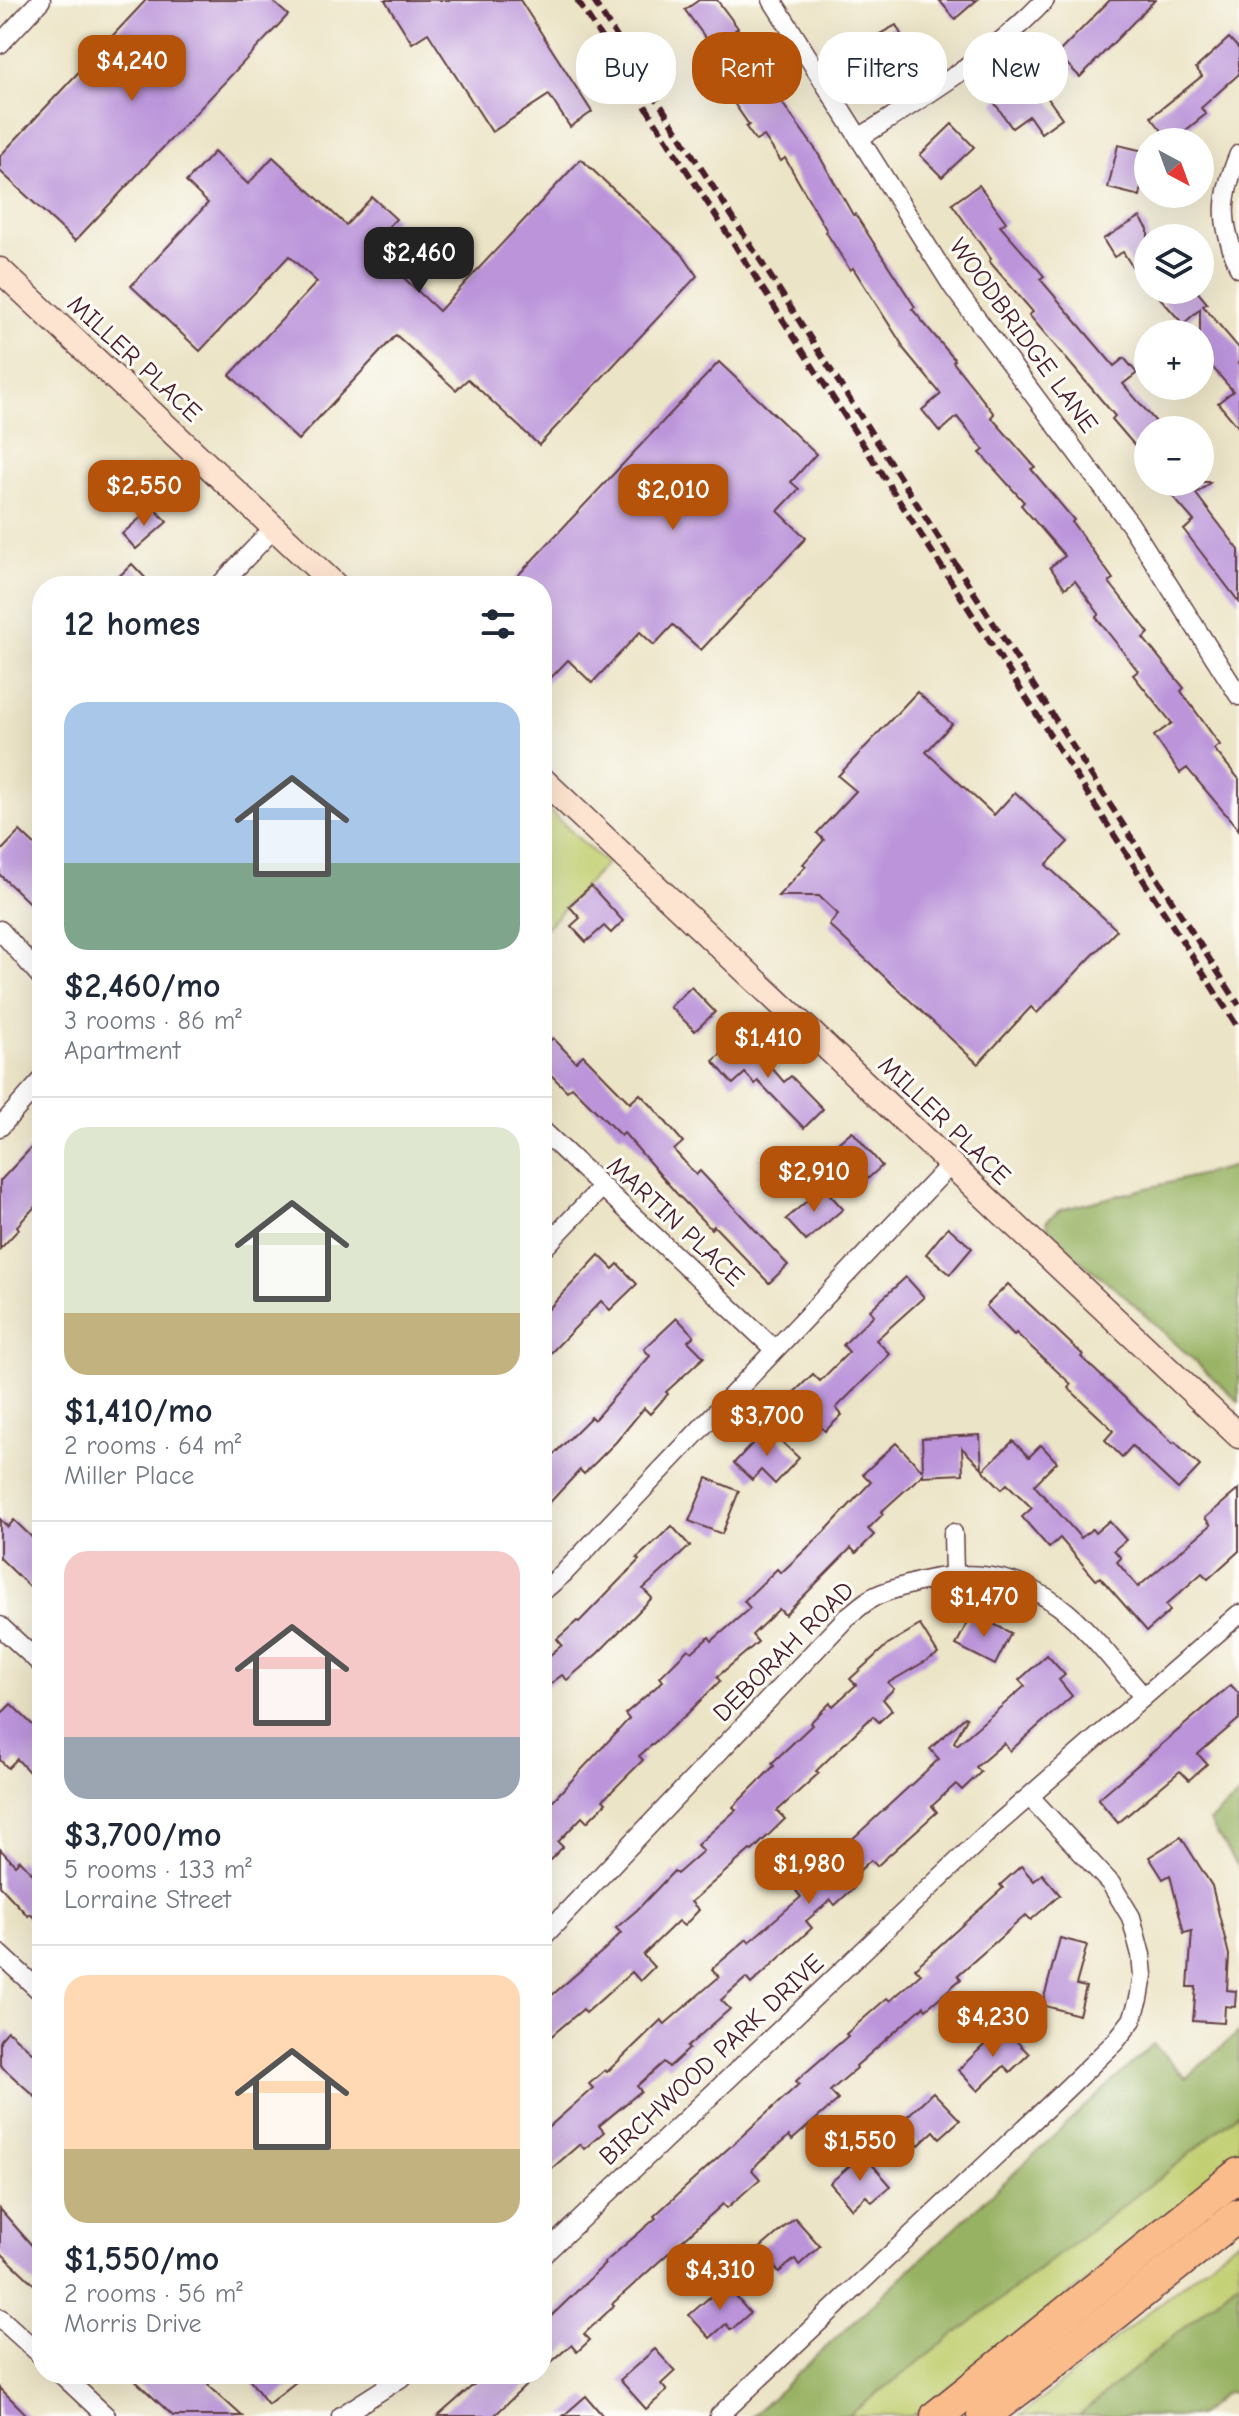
<!DOCTYPE html>
<meta charset="utf-8">
<style>
:root{--surface:#fff;--page:#f6f6f7;--text:#1f2937;--muted:#747a83;--line:#e0e1e3;--accent:#b45309}
body{margin:0;font-family:"Comic Neue",sans-serif;background:var(--page);color:var(--text);height:100vh;display:flex;flex-direction:column;font-size:30px;white-space:nowrap}
*{box-sizing:border-box;margin:0}
p{font-size:26px;color:var(--muted)}
.icon{flex:none;width:44px;height:44px;fill:none;stroke:currentColor;stroke-width:2;stroke-linecap:round;stroke-linejoin:round}
.map{position:relative;flex:1;overflow:hidden}
.side{position:absolute;left:32px;top:576px;width:520px;height:1808px;display:flex;flex-direction:column;background:var(--surface);border-radius:32px;box-shadow:0 8px 32px #0002}
.side>*{flex:none}
.hud{position:absolute;left:576px;top:32px;width:542px;height:72px;display:flex;gap:16px}
.needle{width:52px;rotate:139deg}
.tools{position:absolute;left:1134px;top:128px;display:grid;gap:16px}
.tools a{display:grid;place-items:center;width:80px;height:80px;border-radius:50%;background:var(--surface);box-shadow:0 8px 32px #0002;font-size:40px}
.price{position:absolute;translate:-50% -68px;padding:0 18px;border-radius:16px;background:var(--accent);color:#fff;font-size:26px;line-height:52px;filter:drop-shadow(0 2px 4px #0008)}
.price::after{content:'';position:absolute;left:50%;top:48px;width:24px;height:18px;margin-left:-12px;background:inherit;clip-path:polygon(0 0,100% 0,50% 100%)}
.price.on{background:#222;color:#fff}
ul{padding:0;list-style:none}
li{display:grid;align-content:center;gap:16px;height:424px;padding:0 32px}
li+li{border-top:2px solid var(--line)}
li span{display:grid;place-items:center;height:248px;border-radius:24px;color:#555}
li>.icon{margin-inline-start:auto}
span .icon{width:144px;height:144px;fill:#fffc;stroke-width:1}
li b{font-size:34px}
h2{display:flex;justify-content:space-between;align-items:center;height:96px;padding:0 32px;font-size:34px}
.tag{padding:0 28px;border-radius:32px;background:var(--surface);box-shadow:0 8px 32px #0002;font-size:28px;line-height:72px}
.tag.on{background:var(--accent);color:#fff}
.map>svg:first-child{display:block}
</style>
<div class="map">
<svg width="1239" height="2416" viewBox="0 0 1239 2416">
<rect width="100%" height="100%" fill="#fdfcf7"/>
<filter id="ink" filterUnits="userSpaceOnUse"><feTurbulence type="fractalNoise" baseFrequency=".0125" numOctaves="2"/><feDisplacementMap in="SourceGraphic" scale="16" xChannelSelector="R" yChannelSelector="G"/><feConvolveMatrix kernelMatrix="1 2 1 2 8 2 1 2 1" color-interpolation-filters="sRGB"/></filter>
<filter id="wash" filterUnits="userSpaceOnUse"><feTurbulence type="fractalNoise" baseFrequency=".006" numOctaves="4" result="noise"/><feDisplacementMap in="SourceGraphic" scale="32" xChannelSelector="R" yChannelSelector="G"/><feGaussianBlur stdDeviation="1.8" result="paint"/><feColorMatrix in="noise" values="0 0 0 0 0 0 0 0 0 0 0 0 0 0 0 0 0 1.4 0 .05"/><feComposite in="paint" operator="in"/></filter>
<g filter="url(#wash)">
<rect width="100%" height="100%" fill="#ece4c6"/>
<!-- green -->
<g fill="#c1cf71" stroke="#86774e" stroke-width="2">
<path d="M542 804 606 864 542 932Z"/>
<path d="M1239 2112V2159L1169 2218 912 2416H848L1181 2161Z"/>
<path d="M1239 2239V2281L1079 2416H1020Z"/>
</g>
<!-- forest -->
<g fill="#98b263" stroke="#716847" stroke-width="2">
<path d="M1239 1165V1402L1121 1293 1052 1238 1046 1221 1060 1210Z"/>
<path d="M1239 1796V1868L1209 1821Z"/>
<path d="M1239 2032V2112L1181 2161 848 2416H752L1153 2044 1186 2078Z"/>
<path d="M1239 2281V2393L1226 2392 1198 2416H1079Z"/>
</g>
<g id="blocks">
<!-- building -->
<g fill="#bb94da">
<path d="M146 0H271L288 15 75 241 0 171V156Z"/>
<path d="M385 0H520L592 112 570 127 549 95 492 132 428 33 412 43Z"/>
<path d="M699 0H717L738 28 735 30 773 84 770 86 816 150 853 215 855 214 915 307 912 309 955 360 953 362 994 414 991 417 1035 467 1031 469 1074 520 1072 522 1113 579 1109 582 1149 633 1143 638 1184 688 1181 691 1220 745 1214 749 1239 779V830L1187 768 1180 773 1154 736 1172 723 1133 675 1138 671 1096 617 1099 614 1075 581 1065 588 1050 567 1065 556 1021 505 1024 502 980 453 984 450 957 417 940 432 922 410 941 394 902 347 903 346 853 268 850 270 826 232 827 231 785 158 781 161 764 136 756 141 746 127 749 125 725 90 734 84 721 65 724 63 685 10Z"/>
<path d="M939 0H977L955 19Z"/>
<path d="M1110 0H1155L1080 77 1057 54Z"/>
<path d="M896 25 911 53 871 75 856 47Z"/>
<path d="M1229 38 1239 49V74L1201 108 1206 114 1171 142 1151 117 1202 76 1196 68Z"/>
<path d="M1032 76 1062 118 1041 133 1029 116 1012 128 994 102Z"/>
<path d="M952 124 974 147 942 177 920 155Z"/>
<path d="M1118 145 1148 152 1140 196 1108 188Z"/>
<path d="M214 152 248 184 273 157 346 225 372 197 396 219 370 246 439 311 581 159 682 254 697 276 539 445 468 379 456 390 396 335 298 440 230 375 317 282 289 256 200 351 131 286 208 203 186 182Z"/>
<path d="M979 185 1006 222 1000 226 1044 276 1040 279 1114 366 1124 358 1137 373 1123 384 1163 430H1148V461L1112 419 1115 416 1029 315 1033 312 989 261 991 259 952 204Z"/>
<path d="M1140 217 1148 229V264L1135 271 1123 252 1114 257 1103 239Z"/>
<path d="M1153 290H1196L1207 303 1203 306 1239 348V428L1218 403 1233 391 1200 353V309L1183 324Z"/>
<path d="M719 362 816 454 791 482 799 489 778 511 806 538 701 650 673 625 654 645 640 632 592 683 568 660 542 687V586H508Z"/>
<path d="M1160 482H1211L1196 494 1239 550V602L1184 530 1194 521Z"/>
<path d="M153 507 167 522 136 549 122 534Z"/>
<path d="M132 564 153 586H109Z"/>
<path d="M917 692 952 724 926 752 994 815 1015 792 1068 842 1046 865 1117 930 1037 1013 1031 1007 978 1064 829 925 838 914 819 896H778L806 866 803 864 824 840 817 833 856 791 838 776Z"/>
<path d="M20 831 42 852V915L0 875V852Z"/>
<path d="M591 886 623 921 611 933 604 926 586 942 571 926 580 918 569 906Z"/>
<path d="M691 987 715 1012 695 1031 670 1007Z"/>
<path d="M743 1035 784 1082 791 1076 823 1109 804 1128 758 1081 755 1084 745 1073 733 1084 713 1061Z"/>
<path d="M553 1038 576 1062 583 1055 630 1103 640 1094 652 1106 683 1142 674 1150 696 1175 700 1171 788 1265 769 1283 714 1226 711 1229 677 1194 624 1133 621 1136 572 1087 567 1091 542 1066V1048Z"/>
<path d="M852 1131 882 1166 853 1192 835 1176 846 1166 831 1149Z"/>
<path d="M32 1147 42 1157V1199L17 1226 19 1229 0 1249V1181Z"/>
<path d="M823 1187 843 1209 806 1241 786 1219Z"/>
<path d="M948 1227 972 1248 950 1274 926 1254Z"/>
<path d="M599 1255 613 1269 618 1264 637 1284 610 1310 601 1301 542 1362V1316Z"/>
<path d="M906 1277 924 1297 876 1340 890 1354 836 1408 842 1415 825 1431 816 1422 809 1428 784 1402 813 1374 820 1381 849 1352 843 1345 874 1315 870 1310Z"/>
<path d="M1008 1284 1083 1355 1081 1357 1173 1443 1175 1442 1200 1466 1178 1489 1132 1446 1122 1457 1105 1440 1113 1431 1108 1425 1068 1388 1071 1384 1016 1333 1014 1335 986 1306Z"/>
<path d="M677 1318 694 1336 688 1341 704 1357 666 1392 668 1394 650 1414 644 1408 616 1442 584 1474 580 1470 542 1511V1466L591 1417 594 1420 650 1356 644 1349Z"/>
<path d="M767 1428 799 1458 775 1484 761 1470 752 1480 734 1463Z"/>
<path d="M980 1435 982 1468 962 1448 963 1474 923 1476V1474L881 1512 883 1514 868 1529 874 1535 856 1553 851 1548 785 1615 779 1609 752 1635 758 1642 717 1677 720 1681 688 1713 639 1756 643 1760 603 1800 606 1803 587 1822 582 1817 558 1842 563 1847 542 1868V1812L629 1719 625 1714 663 1681 660 1677 688 1649 692 1652 709 1637 712 1641 750 1608 744 1601 777 1569 781 1573 829 1527 871 1482 863 1474 896 1443 923 1471 922 1438Z"/>
<path d="M1013 1441 1029 1457 1041 1445 1057 1462 1034 1485 1081 1538 1092 1529 1095 1533 1109 1521 1126 1540 1114 1550 1121 1558 1117 1562 1138 1587 1211 1525 1205 1518 1239 1489V1551L1208 1579 1202 1573 1166 1605 1170 1611 1147 1631 1100 1577 1096 1580 1060 1538 1049 1548 1022 1517 1032 1508 1007 1484 1002 1489 983 1470Z"/>
<path d="M707 1478 739 1491 722 1534 689 1521Z"/>
<path d="M0 1519 8 1527 14 1520 42 1547V1599L0 1558Z"/>
<path d="M672 1526 690 1546 643 1589 652 1598 598 1653 567 1680 562 1675 542 1690V1662L562 1645 557 1639 577 1621 579 1622 639 1560 637 1558Z"/>
<path d="M972 1613 1011 1633 995 1665 956 1645Z"/>
<path d="M920 1625 938 1654 888 1683 894 1689 883 1699 892 1710 879 1722 873 1716 816 1771 819 1773 777 1811 785 1819 752 1851 750 1850 691 1902 699 1910 684 1926 678 1921 643 1955 654 1967 640 1981 632 1972 586 2013 583 2009 542 2044V1986L551 1996 605 1949 621 1933 616 1928 637 1910 674 1871 677 1874 703 1851 697 1845 736 1810 733 1807 774 1766 772 1763 812 1725 810 1723 830 1703 833 1706 856 1685 850 1679 888 1644Z"/>
<path d="M1047 1655 1065 1675 1059 1680 1072 1696 1010 1751 1004 1743 976 1767 981 1772 962 1790 956 1784 932 1806 937 1812 877 1866 871 1860 848 1881 854 1888 835 1905 831 1900 806 1921 812 1928 751 1984 746 1978 721 2000 730 2009 687 2047 689 2049 669 2067 664 2062 637 2086 641 2091 599 2126 604 2132 584 2149 580 2144 542 2177V2133L593 2088 589 2084 605 2070 607 2072 661 2020 665 2024 719 1977 712 1969 747 1939 749 1942 801 1897 796 1891 939 1759 930 1749 965 1717 967 1718 954 1742 957 1745 1025 1686 1019 1680Z"/>
<path d="M1231 1685 1239 1694V1719L1198 1754 1207 1764 1189 1780 1180 1771 1118 1823 1098 1799Z"/>
<path d="M11 1704 42 1734V1786L17 1759 8 1768 0 1760V1715Z"/>
<path d="M1181 1837 1212 1886 1229 1955 1227 1990 1236 1991 1235 2007 1225 2006 1224 2023 1193 2021 1196 1987H1188L1192 1931 1184 1933 1170 1875 1163 1879 1149 1857Z"/>
<path d="M0 1849 15 1865 20 1860 42 1884V1925L30 1914 28 1916 0 1886Z"/>
<path d="M1021 1866 1034 1881 1042 1874 1060 1895 1031 1920 1026 1915 958 1975 961 1979 926 2009 924 2006 856 2066 857 2068 830 2091 838 2100 792 2140 789 2136 759 2162 752 2170 760 2179 727 2208 723 2204 612 2304 614 2306 584 2334 590 2340 577 2352 571 2345 542 2370V2325L605 2264 604 2263 656 2218 654 2216 799 2084 796 2081 848 2036 846 2034 887 1998 890 2001 921 1974 915 1968 1003 1888 1000 1885Z"/>
<path d="M1060 1938 1087 1945 1076 1985 1086 1987 1079 2015 1042 2005Z"/>
<path d="M1003 2027 1029 2054 1010 2072 1004 2066 978 2091 958 2070Z"/>
<path d="M8 2031 42 2061V2103L0 2065V2040Z"/>
<path d="M933 2092 960 2120 940 2138 934 2131 919 2145 899 2124Z"/>
<path d="M863 2154 891 2186 872 2202 866 2196 852 2209 830 2183Z"/>
<path d="M0 2209 42 2257V2292L0 2252Z"/>
<path d="M795 2218 820 2246 799 2265 795 2259 779 2272 759 2249Z"/>
<path d="M725 2284 750 2313 731 2330 726 2324 710 2338 689 2315Z"/>
<path d="M655 2349 675 2371 661 2384 667 2391 646 2409 620 2380Z"/>
<path d="M128 2374H218L208 2385 242 2416H173Z"/>
<path d="M245 2374H306L268 2404Z"/>
<path d="M486 2374H538L494 2416H438Z"/>
<path d="M0 2388 28 2416H0Z"/>
<path d="M586 2396 603 2416H563Z"/>
</g>
</g>
</g>
<g filter="url(#ink)">
<use href="#blocks" fill-opacity="0" stroke="#623d42" stroke-width="2"/>
<g fill="none" stroke-linecap="round" stroke-linejoin="round">
<defs>
<g id="street">
<path d="M772 0 953 287 1130 524 1239 696"/>
<path d="M0 44 41 0"/>
<path d="M859 138C925 96 991 57 1045 0"/>
<path d="M1239 154C1220 199 1220 222 1239 268"/>
<path d="M219 586 274 528"/>
<path d="M0 930 42 978"/>
<path d="M0 1127 42 1080"/>
<path d="M542 1130 774 1349"/>
<path d="M542 1250 602 1187"/>
<path d="M953 1533 954 1574"/>
<path d="M542 1592 563 1574 950 1165"/>
<path d="M0 1626 42 1665"/>
<path d="M542 1938 847 1617C855 1611 863 1603 872 1598 880 1593 891 1590 901 1587 958 1569 1009 1569 1059 1606 1090 1629 1117 1667 1143 1696"/>
<path d="M0 1954 42 1993"/>
<path d="M542 2256 985 1835 1239 1614"/>
<path d="M0 2318 42 2356"/>
<path d="M61 2374 106 2416"/>
<path d="M341 2416 407 2374"/>
<path d="M719 2416 1058 2097 1115 2042 1132 2020 1139 1999 1143 1975 1141 1955 1131 1917 1111 1884 1030 1797"/>
</g>
<g id="secondary">
<path d="M0 270 336 586"/>
<path d="M542 779 1239 1436"/>
</g>
<g id="highway">
<path d="M937 2416 1239 2174"/>
<path d="M983 2416 1046 2369 1239 2215"/>
</g>
</defs>
<!-- street casing -->
<use href="#street" stroke="#623d42" stroke-width="21"/>
<!-- secondary casing -->
<use href="#secondary" stroke="#623d42" stroke-width="27"/>
<!-- highway casing -->
<use href="#highway" stroke="#623d42" stroke-width="35"/>
<!-- street -->
<use href="#street" stroke="#fff" stroke-width="18"/>
<!-- secondary -->
<use href="#secondary" stroke="#fde4d0" stroke-width="24"/>
<!-- highway -->
<use href="#highway" stroke="#f9bc8a" stroke-width="32"/>
<!-- rail -->
<g stroke="#4a1f2b" stroke-width="6" stroke-dasharray="12 6" stroke-linecap="butt">
<path d="M577 0 1239 1029"/>
<path d="M593 0 1239 1005"/>
</g>
</g>
</g>
<g text-anchor="middle" stroke-width="6" stroke-linejoin="round" paint-order="stroke">
<!-- street labels -->
<g font-size="26" fill="#4a1f2b" stroke="#fdfcf7">
<text transform="translate(1024 335) rotate(54)" y="9">WOODBRIDGE LANE</text>
<text transform="translate(135 358) rotate(43)" y="9">MILLER PLACE</text>
<text transform="translate(945 1120) rotate(44)" y="9">MILLER PLACE</text>
<text transform="translate(676 1221) rotate(43)" y="9">MARTIN PLACE</text>
<text transform="translate(783 1651) rotate(-45)" y="9">DEBORAH ROAD</text>
<text transform="translate(711 2059) rotate(-43)" y="9">BIRCHWOOD PARK DRIVE</text>
</g>
</g>
</svg>
<div class="tools">
<a><svg class="needle" viewBox="-14 -14 28 28"><path d="M0-13l5 13h-10z" fill="#e53935"/><path d="M0 13l5-13h-10z" fill="#747a83"/></svg></a>
<a><svg class="icon" aria-label="layers" viewBox="0 0 24 24"><path d="M12 4l9 5-9 5-9-5zM3 14l9 5 9-5"/></svg></a>
<a>+</a>
<a>−</a>
</div>
<b class="price" style="left:132px;top:103px">$4,240</b>
<b class="price on" style="left:419px;top:295px">$2,460</b>
<b class="price" style="left:144px;top:528px">$2,550</b>
<b class="price" style="left:673px;top:532px">$2,010</b>
<b class="price" style="left:768px;top:1080px">$1,410</b>
<b class="price" style="left:814px;top:1214px">$2,910</b>
<b class="price" style="left:767px;top:1458px">$3,700</b>
<b class="price" style="left:984px;top:1639px">$1,470</b>
<b class="price" style="left:809px;top:1906px">$1,980</b>
<b class="price" style="left:993px;top:2059px">$4,230</b>
<b class="price" style="left:860px;top:2183px">$1,550</b>
<b class="price" style="left:720px;top:2312px">$4,310</b>
<div class="hud">
<a class="tag">Buy</a>
<a class="tag on">Rent</a>
<a class="tag">Filters</a>
<a class="tag">New</a>
</div>
<section class="side">
<h2>12 homes<svg class="icon" aria-label="filters" viewBox="0 0 24 24"><path d="M4 7h16M4 17h16"/><circle cx="9" cy="7" r="2"/><circle cx="15" cy="17" r="2"/></svg></h2>
<ul>
<li><span style="background:linear-gradient(#a9c7e8 65%,#7fa58c 0)"><svg class="icon" aria-label="home" viewBox="0 0 24 24"><path d="M3 11l9-7 9 7M6 9v11h12V9"/></svg></span><div><b>$2,460/mo</b><p>3 rooms · 86 m²</p><p>Apartment</p></div></li>
<li><span style="background:linear-gradient(#dfe7d0 75%,#c2b280 0)"><svg class="icon" aria-label="home" viewBox="0 0 24 24"><path d="M3 11l9-7 9 7M6 9v11h12V9"/></svg></span><div><b>$1,410/mo</b><p>2 rooms · 64 m²</p><p>Miller Place</p></div></li>
<li><span style="background:linear-gradient(#f6c9c9 75%,#9aa5b1 0)"><svg class="icon" aria-label="home" viewBox="0 0 24 24"><path d="M3 11l9-7 9 7M6 9v11h12V9"/></svg></span><div><b>$3,700/mo</b><p>5 rooms · 133 m²</p><p>Lorraine Street</p></div></li>
<li><span style="background:linear-gradient(#ffd9b3 70%,#c2b280 0)"><svg class="icon" aria-label="home" viewBox="0 0 24 24"><path d="M3 11l9-7 9 7M6 9v11h12V9"/></svg></span><div><b>$1,550/mo</b><p>2 rooms · 56 m²</p><p>Morris Drive</p></div></li>
</ul>
</section>
</div>
